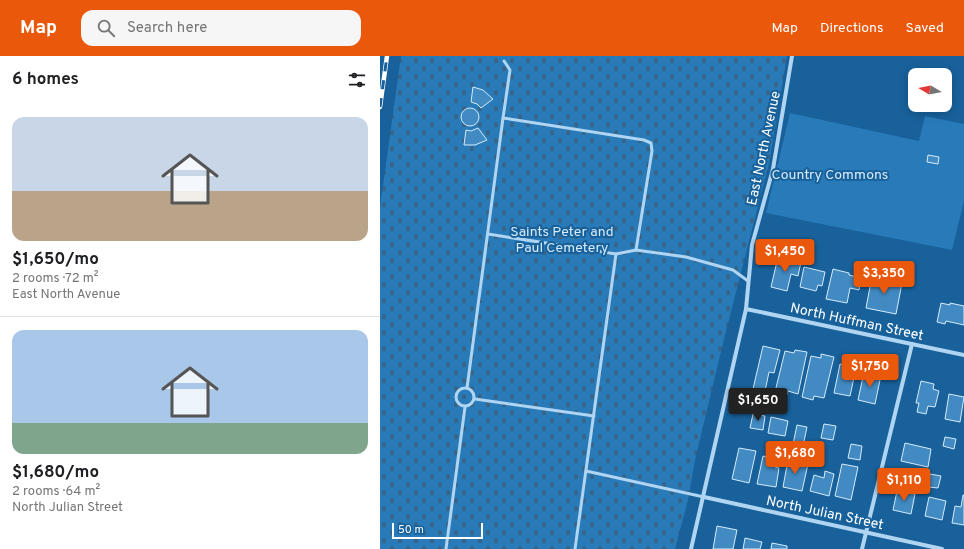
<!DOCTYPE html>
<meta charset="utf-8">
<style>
:root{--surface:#fff;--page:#f6f6f6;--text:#202124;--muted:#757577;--line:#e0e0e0;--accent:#ea580c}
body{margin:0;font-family:Overpass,sans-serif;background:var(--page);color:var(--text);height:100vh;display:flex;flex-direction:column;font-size:15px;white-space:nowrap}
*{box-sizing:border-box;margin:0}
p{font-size:13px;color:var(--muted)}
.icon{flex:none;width:22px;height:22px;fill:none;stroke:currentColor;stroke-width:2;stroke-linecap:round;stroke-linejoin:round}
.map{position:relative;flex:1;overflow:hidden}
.side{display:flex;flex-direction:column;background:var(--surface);width:380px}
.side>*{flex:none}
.needle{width:26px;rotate:280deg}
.controls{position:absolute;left:528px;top:12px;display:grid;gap:8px}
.controls a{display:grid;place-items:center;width:44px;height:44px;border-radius:8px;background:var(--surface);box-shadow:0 2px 10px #0003;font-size:20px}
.scale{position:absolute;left:12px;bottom:10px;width:91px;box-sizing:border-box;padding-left:4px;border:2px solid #fff;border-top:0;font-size:11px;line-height:14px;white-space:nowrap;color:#fff;-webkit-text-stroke:3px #18619b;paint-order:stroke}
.price{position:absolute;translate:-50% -34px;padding:0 9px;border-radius:4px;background:var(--accent);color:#fff;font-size:13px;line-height:26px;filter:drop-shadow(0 1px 2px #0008)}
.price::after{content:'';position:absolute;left:50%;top:24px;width:12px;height:9px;margin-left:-6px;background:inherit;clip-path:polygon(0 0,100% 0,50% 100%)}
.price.selected{background:#222;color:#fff}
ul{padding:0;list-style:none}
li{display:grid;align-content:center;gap:8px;height:212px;padding:0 12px}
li+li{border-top:1px solid var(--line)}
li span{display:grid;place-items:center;height:124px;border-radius:12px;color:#555}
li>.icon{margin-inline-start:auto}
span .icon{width:72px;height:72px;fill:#fffc;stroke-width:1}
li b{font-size:17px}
h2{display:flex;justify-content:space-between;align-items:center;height:48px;padding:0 12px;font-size:17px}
header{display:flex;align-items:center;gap:24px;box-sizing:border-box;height:56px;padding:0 20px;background:var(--accent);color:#fff}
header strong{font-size:19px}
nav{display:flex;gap:22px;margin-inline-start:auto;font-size:14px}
.search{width:280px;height:36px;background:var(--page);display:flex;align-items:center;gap:10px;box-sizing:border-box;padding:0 14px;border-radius:12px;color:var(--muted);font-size:15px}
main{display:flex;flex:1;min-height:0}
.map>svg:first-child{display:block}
</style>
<header>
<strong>Map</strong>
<div class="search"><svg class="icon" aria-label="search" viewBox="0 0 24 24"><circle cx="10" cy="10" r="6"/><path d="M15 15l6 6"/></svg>Search here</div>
<nav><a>Map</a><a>Directions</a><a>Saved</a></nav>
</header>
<main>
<section class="side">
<h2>6 homes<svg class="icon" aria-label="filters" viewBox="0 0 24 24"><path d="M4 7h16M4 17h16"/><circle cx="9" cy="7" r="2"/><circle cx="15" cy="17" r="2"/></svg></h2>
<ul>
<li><span style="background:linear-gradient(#c9d6e8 60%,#b9a48a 0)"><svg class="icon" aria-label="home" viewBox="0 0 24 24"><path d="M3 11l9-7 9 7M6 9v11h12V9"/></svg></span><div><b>$1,650/mo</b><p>2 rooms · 72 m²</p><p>East North Avenue</p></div></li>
<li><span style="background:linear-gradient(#a9c7e8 75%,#7fa58c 0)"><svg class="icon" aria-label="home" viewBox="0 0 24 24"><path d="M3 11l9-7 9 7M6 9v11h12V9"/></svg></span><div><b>$1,680/mo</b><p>2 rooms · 64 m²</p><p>North Julian Street</p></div></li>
</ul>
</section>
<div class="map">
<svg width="584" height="493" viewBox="0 0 584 493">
<defs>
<pattern id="cemetery-stones" width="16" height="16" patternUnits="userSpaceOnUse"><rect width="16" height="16" fill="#287ab8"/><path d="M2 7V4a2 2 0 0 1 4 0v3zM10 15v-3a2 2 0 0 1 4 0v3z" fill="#386587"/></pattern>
</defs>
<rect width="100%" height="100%" fill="#18619b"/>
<!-- green -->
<path fill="#287ab8" d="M410 57 539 85 545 60 584 68V145L572 194 386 157Z"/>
<!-- cemetery -->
<path fill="url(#cemetery-stones)" d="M21 0H407L389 107 344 283 315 404 308 444 295 493H0V151Z"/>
<!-- building -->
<g fill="#418ac2" stroke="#d6ecfc">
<path d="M93 31 103 34 113 43 101 52 97 48 91 46Z"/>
<circle cx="90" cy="61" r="9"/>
<path d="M98 72 107 84 95 89H84L86 74 91 75Z"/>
<path d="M548 99 559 101 558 108 547 106Z"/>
<path d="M398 201 421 206 418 220 411 218 407 235 391 231Z"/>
<path d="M424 211 445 216 442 230 438 229 436 235 420 231Z"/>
<path d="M453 213 469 217V219L481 222 479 234 470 232 467 247 446 243Z"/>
<path d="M492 220 522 227 516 258 486 252Z"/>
<path d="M561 247 570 249V247L584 250V269L566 265 565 268 557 266Z"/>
<path d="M383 290 400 294 394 317 389 316 385 335 373 333Z"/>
<path d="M415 294 427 296 418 338 408 335 407 339 395 336 405 295 414 297Z"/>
<path d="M441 298 454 301 444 342 434 340 433 344 422 341 431 300 441 302Z"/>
<path d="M460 308 476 312 470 340 454 337Z"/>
<path d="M484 316 501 319 495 348 478 344Z"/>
<path d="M541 325 554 328 553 333 559 335 555 351 548 350 546 358 537 356 539 347H536Z"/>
<path d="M569 338 584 341 580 366 565 363Z"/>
<path d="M373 358 385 360 383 374 370 372Z"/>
<path d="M391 361 408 365 405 380 388 377Z"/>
<path d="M444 368 456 370 453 384 441 382Z"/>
<path d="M417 369 427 371 422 395 412 393Z"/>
<path d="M565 381 576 383 574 393 563 390Z"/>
<path d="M525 387 551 393 548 411 521 405Z"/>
<path d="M471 388 482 390 480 404 468 402Z"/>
<path d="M359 392 376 395 369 427 352 423Z"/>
<path d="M383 400 396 403 395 411 399 412 396 431 377 428Z"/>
<path d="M408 404 428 408 422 435 403 431Z"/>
<path d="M462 408 478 411 471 444 455 440Z"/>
<path d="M537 414 549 416 547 426 535 424Z"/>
<path d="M445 415 454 418 449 440 430 435 434 419 444 422Z"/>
<path d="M550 418 561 420 558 432 548 431Z"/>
<path d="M517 435 535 438 531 458 513 454Z"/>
<path d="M583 439H584V469L572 467 575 450 581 451Z"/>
<path d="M549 441 566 445 562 464 545 460Z"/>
<path d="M337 470 357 474 353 493H333Z"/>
<path d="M365 482 382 486 380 493H363Z"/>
<path d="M392 487 407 490V493H391Z"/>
</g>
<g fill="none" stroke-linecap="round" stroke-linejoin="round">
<!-- lane -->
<g stroke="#afd5f2" stroke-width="3">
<path d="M123 62 130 14 124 5"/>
<path d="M108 178 236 198 256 194 306 201 353 214 368 225"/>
<circle cx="85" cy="341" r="9"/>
<path d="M87 332 123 62 264 84 271 87 272 95 256 194"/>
<path d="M95 343 214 360"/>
<path d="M206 415 324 441"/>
<path d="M66 493 85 351"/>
<path d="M195 493 236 198"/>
</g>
<!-- street -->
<g stroke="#afd5f2" stroke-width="4">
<path d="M366 253 584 299"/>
<path d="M324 441 562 493"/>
<path d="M311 493 366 253 372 189 393 113 412 0"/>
<path d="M482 493 532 288"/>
</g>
<defs>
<path id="rail" d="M0 51 7 0"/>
</defs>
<!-- rail casing -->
<use href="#rail" stroke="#fff" stroke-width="4.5"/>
<!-- rail -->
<use href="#rail" stroke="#18619b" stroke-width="3" stroke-dasharray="9" stroke-linecap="butt"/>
</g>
<g text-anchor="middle" stroke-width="4" stroke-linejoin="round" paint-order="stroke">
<!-- street labels -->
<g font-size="14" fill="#fff" stroke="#18619b">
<text transform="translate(383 92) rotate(-78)" y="5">East North Avenue</text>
<text transform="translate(477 265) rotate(12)" y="5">North Huffman Street</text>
<text transform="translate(445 456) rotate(12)" y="5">North Julian Street</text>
</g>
<!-- park labels -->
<g font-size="14" fill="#d6ecfc" stroke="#18619b">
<text x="450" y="123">Country Commons</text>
<text x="182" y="180">Saints Peter and<tspan x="182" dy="16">Paul Cemetery</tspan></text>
</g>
</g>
</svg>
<div class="controls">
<a><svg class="needle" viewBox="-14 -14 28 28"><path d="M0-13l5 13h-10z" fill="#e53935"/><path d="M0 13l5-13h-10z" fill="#757577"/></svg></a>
</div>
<div class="scale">50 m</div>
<b class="price" style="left:405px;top:217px">$1,450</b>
<b class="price" style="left:504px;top:239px">$3,350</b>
<b class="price" style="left:490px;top:332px">$1,750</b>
<b class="price selected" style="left:378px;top:366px">$1,650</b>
<b class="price" style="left:415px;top:419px">$1,680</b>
<b class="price" style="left:524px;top:446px">$1,110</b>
</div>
</main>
